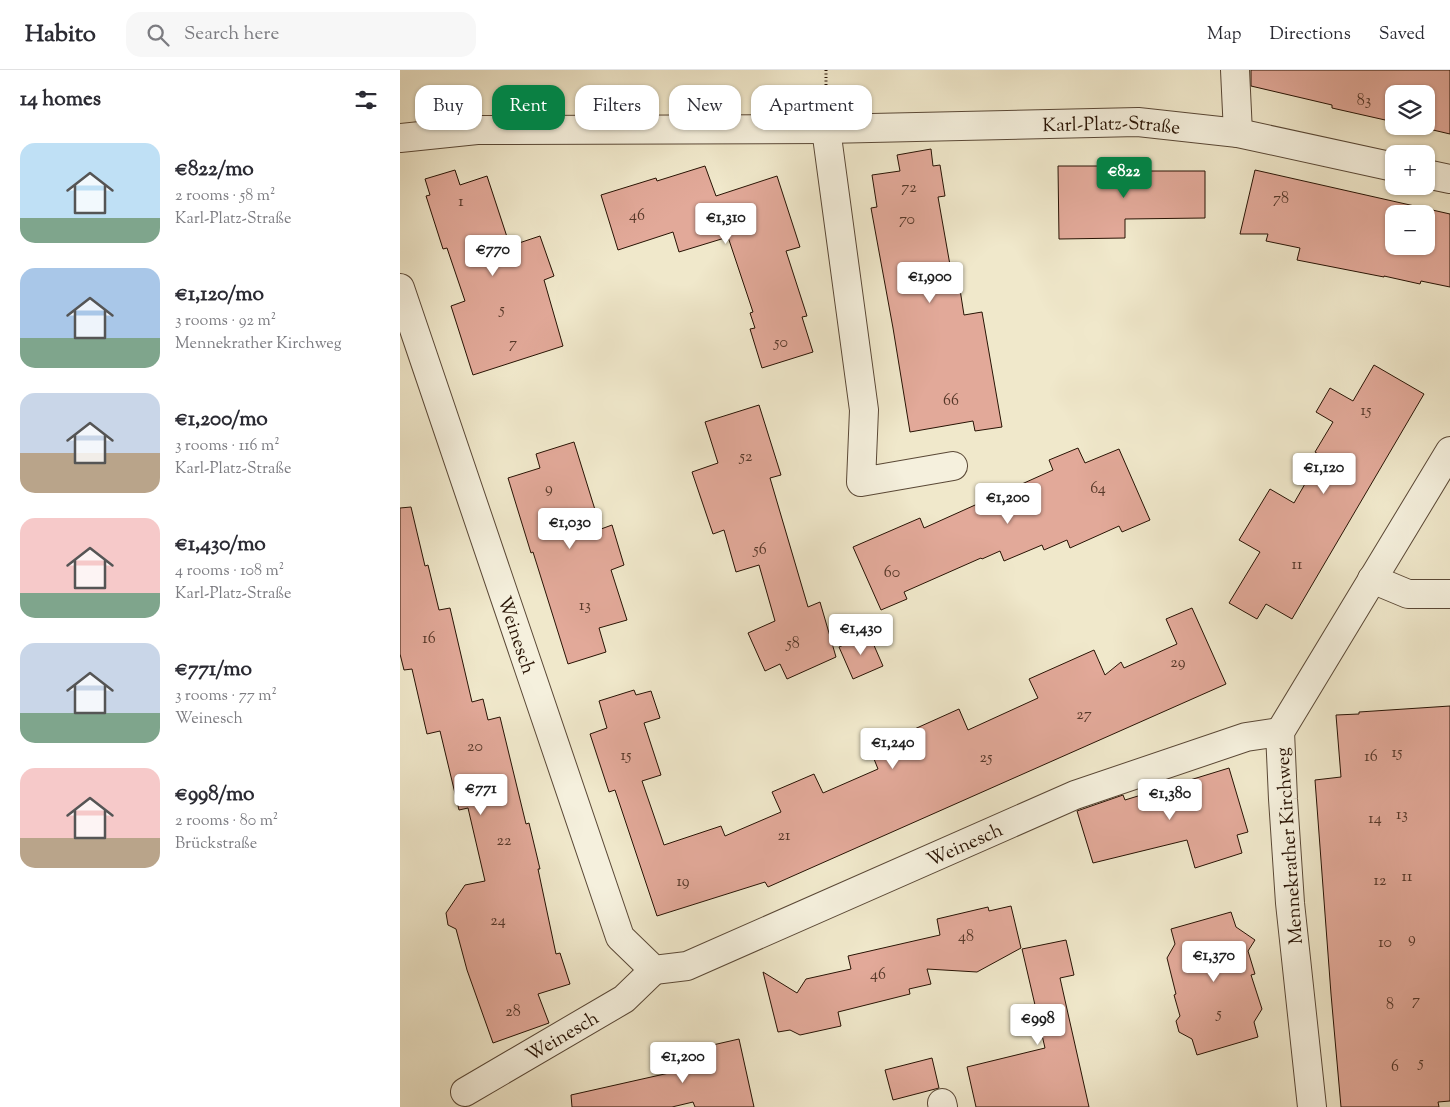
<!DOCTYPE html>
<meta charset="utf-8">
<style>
:root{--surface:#fff;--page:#f7f7f7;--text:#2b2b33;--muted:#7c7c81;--line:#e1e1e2;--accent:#0b8043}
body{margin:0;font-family:"Sorts Mill Goudy",serif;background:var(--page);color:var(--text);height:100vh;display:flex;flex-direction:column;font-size:19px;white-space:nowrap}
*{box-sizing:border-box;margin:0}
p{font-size:16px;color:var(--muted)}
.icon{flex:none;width:28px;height:28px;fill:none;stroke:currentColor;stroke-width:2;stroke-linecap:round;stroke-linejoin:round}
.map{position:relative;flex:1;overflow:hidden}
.sheet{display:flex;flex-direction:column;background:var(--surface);width:400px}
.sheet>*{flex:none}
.top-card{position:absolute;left:15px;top:15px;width:475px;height:45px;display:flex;gap:10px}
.fabs{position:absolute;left:985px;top:15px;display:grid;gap:10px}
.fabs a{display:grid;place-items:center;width:50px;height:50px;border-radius:10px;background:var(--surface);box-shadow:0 1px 4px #0004;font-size:25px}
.price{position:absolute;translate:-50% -42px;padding:0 11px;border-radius:5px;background:#fff;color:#222;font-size:16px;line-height:32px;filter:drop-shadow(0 1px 2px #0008)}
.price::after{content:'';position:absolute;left:50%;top:30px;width:15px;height:11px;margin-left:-8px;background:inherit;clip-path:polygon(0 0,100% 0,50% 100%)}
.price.current{background:var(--accent);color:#fff}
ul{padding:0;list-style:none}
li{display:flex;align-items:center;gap:15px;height:125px;padding:0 20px}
li span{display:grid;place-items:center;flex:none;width:140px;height:100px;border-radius:15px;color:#555}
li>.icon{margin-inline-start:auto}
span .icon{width:60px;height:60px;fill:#fffc;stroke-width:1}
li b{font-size:21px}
h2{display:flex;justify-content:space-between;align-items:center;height:60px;padding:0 20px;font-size:21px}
.chip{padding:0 18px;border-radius:15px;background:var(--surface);box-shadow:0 1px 4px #0004;font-size:18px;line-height:45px}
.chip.current{background:var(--accent);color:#fff}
header{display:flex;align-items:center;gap:30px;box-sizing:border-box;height:70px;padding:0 25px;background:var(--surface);border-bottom:1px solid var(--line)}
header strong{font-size:24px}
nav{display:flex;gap:28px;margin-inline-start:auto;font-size:18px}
.search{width:350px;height:45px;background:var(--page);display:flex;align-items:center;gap:12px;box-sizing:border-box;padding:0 18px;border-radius:15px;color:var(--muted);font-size:19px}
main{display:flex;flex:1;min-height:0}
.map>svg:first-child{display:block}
</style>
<header>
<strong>Habito</strong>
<div class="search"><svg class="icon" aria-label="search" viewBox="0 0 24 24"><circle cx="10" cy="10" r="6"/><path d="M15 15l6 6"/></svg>Search here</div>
<nav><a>Map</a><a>Directions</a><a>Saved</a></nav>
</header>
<main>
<section class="sheet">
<h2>14 homes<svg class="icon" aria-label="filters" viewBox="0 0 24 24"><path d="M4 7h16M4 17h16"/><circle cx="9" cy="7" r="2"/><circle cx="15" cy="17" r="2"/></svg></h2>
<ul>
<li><span style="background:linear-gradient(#bfe0f5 75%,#7fa58c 0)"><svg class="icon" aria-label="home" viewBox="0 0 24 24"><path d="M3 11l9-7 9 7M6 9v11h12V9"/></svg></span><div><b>€822/mo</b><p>2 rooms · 58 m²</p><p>Karl-Platz-Straße</p></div></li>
<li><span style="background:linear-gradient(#a9c7e8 70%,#7fa58c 0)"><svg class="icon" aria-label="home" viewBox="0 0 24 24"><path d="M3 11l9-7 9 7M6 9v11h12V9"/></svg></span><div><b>€1,120/mo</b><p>3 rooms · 92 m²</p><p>Mennekrather Kirchweg</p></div></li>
<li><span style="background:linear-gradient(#c9d6e8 60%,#b9a48a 0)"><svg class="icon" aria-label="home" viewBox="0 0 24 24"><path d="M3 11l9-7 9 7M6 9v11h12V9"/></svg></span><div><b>€1,200/mo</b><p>3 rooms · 116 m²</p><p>Karl-Platz-Straße</p></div></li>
<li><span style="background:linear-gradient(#f6c9c9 75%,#7fa58c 0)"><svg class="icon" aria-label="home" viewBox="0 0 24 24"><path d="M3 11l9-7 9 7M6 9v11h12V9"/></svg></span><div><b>€1,430/mo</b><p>4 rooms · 108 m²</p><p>Karl-Platz-Straße</p></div></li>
<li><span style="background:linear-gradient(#c9d6e8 70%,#7fa58c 0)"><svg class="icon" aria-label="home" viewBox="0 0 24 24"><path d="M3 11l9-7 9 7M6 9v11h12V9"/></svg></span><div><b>€771/mo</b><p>3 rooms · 77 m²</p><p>Weinesch</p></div></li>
<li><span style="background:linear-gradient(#f6c9c9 70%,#b9a48a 0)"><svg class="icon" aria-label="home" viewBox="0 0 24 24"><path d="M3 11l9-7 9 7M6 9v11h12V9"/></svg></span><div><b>€998/mo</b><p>2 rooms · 80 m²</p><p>Brückstraße</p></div></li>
</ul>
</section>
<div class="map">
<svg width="1050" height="1037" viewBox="0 0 1050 1037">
<rect width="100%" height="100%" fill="#f0e8cb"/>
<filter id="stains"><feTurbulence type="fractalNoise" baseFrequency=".004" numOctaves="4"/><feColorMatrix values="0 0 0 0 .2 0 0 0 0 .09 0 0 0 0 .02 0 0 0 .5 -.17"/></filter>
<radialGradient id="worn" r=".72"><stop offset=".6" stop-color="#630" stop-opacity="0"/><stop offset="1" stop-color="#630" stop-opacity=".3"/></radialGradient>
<!-- building -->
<g fill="#e2a999" stroke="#281304" fill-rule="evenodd">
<path d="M851 0H1050V64L1016 56H1026V24H994V52L932 38V35L851 16Z"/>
<path d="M531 79 533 96 540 95 545 126 538 127 550 195 556 194 564 245 582 242 602 357 575 361 573 351 510 362 493 258 471 138 477 137 472 105 500 101 497 85Z"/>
<path d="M305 96 316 126 377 106 400 177 386 181 407 246 402 247 413 282 362 298 350 259 355 258 350 243 353 242 328 167 279 182 273 162 218 180 201 125 256 108 257 111Z"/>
<path d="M658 96H707V101H805V148L725 149V168L659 169Z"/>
<path d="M55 100 60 115 87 106 110 176 140 166 154 206 144 210 163 276 73 305 51 236 65 231 47 178 43 179 26 126 30 125 25 109Z"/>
<path d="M855 100 1050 144V217L1021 211 1020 214 984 206V207L897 190 900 178 866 171 868 164H840ZM994 144H1026V176H994Z"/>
<path d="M974 295 1024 324 892 549 866 534 857 549 829 533 860 482 839 470 870 419 894 433 921 386 915 382 933 352 916 342 930 318 953 331Z"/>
<path d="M359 335 381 405 370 408 408 537 420 532 436 587 387 609 380 594 365 601 348 563 375 551 359 495 336 502 324 460 313 464 292 402 318 393 305 352Z"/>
<path d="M174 372 201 459 212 455 224 495 211 500 227 550 199 558 206 582 168 594 133 482 131 483 108 408 140 398 136 384Z"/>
<path d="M678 378 685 393 719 379 750 450 722 462 719 456 670 478 667 470 644 480 642 475 604 491 600 481 582 489 581 488 504 522 507 529 481 540 453 477 520 448 524 458 653 400 649 390Z"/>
<path d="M11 437 25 496 28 495 39 540 50 538 72 632 83 629 88 650 100 647 126 754 129 753 140 799H138L156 884 160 883 170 914 138 924 149 953 93 973 67 900 56 859 48 855 46 843 65 815 85 811 68 738 59 740 40 661 27 664 12 599 4 600 0 584V438Z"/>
<path d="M792 538 826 614 368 817 365 812 257 846 215 720 209 722 190 664 207 658 199 631 234 620 236 625 251 621 260 648 244 653 261 705 242 711 264 775 321 756 325 766 381 742 372 722 414 704 423 723 478 699 470 679 559 639 568 660 638 628 629 609 694 580 705 605 721 592 724 598 777 574 766 549Z"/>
<path d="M469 564 483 596 453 609 439 577Z"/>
<path d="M1050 636V1031L1038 1032 1039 1037H941L931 924 915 710 941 707 936 645 959 644V642Z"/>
<path d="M829 698 848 762 837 765 842 783 795 798 787 770 693 793 677 741 723 725 725 730Z"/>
<path d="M611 836 621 878 577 902 527 899 531 914 509 919 510 924 438 942 441 956 400 965 390 960 378 962 363 902 397 923 406 909 451 899 448 886 540 865 537 849 588 837 589 841Z"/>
<path d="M831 842 836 857 855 870 848 881 855 904 851 905 862 939 854 952 858 967 797 985 792 969 779 962 776 951 780 946 774 925 776 924 767 888 775 874 771 859Z"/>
<path d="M666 870 674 905 660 908 689 1037H576L567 997 645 978 622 879Z"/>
<path d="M339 969 354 1037H295L293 1032 272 1037H172L171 1025 269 1003 268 1000 285 996 282 982Z"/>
<path d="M532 988 539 1018 493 1030 485 1000Z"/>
</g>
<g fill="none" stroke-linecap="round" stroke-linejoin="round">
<defs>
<g id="minor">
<path d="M835 0 838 63"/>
<path d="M426 59 464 340 461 412 553 396"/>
<path id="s1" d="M0 68 77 60 426 59 738 52 838 63 994 97"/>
<path d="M1026 104 1050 109"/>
<path id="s2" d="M0 218 220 867 254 900 287 896 675 725 846 667 880 662"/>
<path d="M972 509 1008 524H1050"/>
<path id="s3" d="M65 1022 224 929 254 900"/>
<path d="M542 1033 543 1037"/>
<path d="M912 1037 890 833 883 729 880 662 1050 381"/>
</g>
</defs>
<!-- minor casing -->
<use href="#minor" stroke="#5a4836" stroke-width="30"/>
<!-- path -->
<path stroke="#281304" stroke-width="3" stroke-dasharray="1 2.5" stroke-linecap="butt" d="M426 0V27"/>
<!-- minor -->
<use href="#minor" stroke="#f5f0dd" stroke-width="28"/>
</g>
<g text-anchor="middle" stroke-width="4" stroke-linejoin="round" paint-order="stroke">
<!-- number labels -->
<g font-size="16" fill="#563829">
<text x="964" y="35">83</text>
<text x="509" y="122">72</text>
<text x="881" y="133">78</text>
<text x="61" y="136">1</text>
<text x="237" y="150">46</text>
<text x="507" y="154">70</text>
<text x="102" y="244">5</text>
<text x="381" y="277">50</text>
<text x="113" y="278">7</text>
<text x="551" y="335">66</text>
<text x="966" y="345">15</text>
<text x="346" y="391">52</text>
<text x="149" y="423">9</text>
<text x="698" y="423">64</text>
<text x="360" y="484">56</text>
<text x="897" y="499">11</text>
<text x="492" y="507">60</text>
<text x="185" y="540">13</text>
<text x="29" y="573">16</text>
<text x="393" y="578">58</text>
<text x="778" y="597">29</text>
<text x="684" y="649">27</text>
<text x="75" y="681">20</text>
<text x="997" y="687">15</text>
<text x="226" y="690">15</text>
<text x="971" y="691">16</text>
<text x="586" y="692">25</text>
<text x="1002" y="749">13</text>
<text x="975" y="753">14</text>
<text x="384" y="770">21</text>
<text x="104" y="775">22</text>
<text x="1007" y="811">11</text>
<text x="980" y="815">12</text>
<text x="283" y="816">19</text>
<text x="98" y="855">24</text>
<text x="566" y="871">48</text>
<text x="1012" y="873">9</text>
<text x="985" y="877">10</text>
<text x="478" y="909">46</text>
<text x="1016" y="935">7</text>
<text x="990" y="939">8</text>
<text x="113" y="946">28</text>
<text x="819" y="948">5</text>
<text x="1021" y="997">5</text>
<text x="995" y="1001">6</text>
</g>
<!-- street labels -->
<g font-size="19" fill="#281304" stroke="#f5f0dd">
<text dy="7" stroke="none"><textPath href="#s1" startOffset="712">Karl-Platz-Straße</textPath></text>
<text dy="7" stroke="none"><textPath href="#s2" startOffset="366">Weinesch</textPath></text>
<text dy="7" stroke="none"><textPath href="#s2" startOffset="1069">Weinesch</textPath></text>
<text transform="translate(888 776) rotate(-94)" y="7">Mennekrather Kirchweg</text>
<text dy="7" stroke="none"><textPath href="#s3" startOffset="112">Weinesch</textPath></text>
</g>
</g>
<rect width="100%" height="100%" filter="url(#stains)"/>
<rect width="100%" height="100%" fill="url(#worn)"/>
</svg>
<div class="fabs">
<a><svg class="icon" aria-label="layers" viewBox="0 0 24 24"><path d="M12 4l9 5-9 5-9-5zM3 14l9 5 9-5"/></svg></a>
<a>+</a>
<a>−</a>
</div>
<b class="price current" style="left:724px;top:129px">€822</b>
<b class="price" style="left:326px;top:175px">€1,310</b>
<b class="price" style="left:93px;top:207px">€770</b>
<b class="price" style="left:530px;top:234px">€1,900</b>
<b class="price" style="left:924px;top:425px">€1,120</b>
<b class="price" style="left:608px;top:455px">€1,200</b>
<b class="price" style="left:170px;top:480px">€1,030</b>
<b class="price" style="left:461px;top:586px">€1,430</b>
<b class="price" style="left:493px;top:700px">€1,240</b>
<b class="price" style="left:81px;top:746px">€771</b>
<b class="price" style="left:770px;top:751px">€1,380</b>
<b class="price" style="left:814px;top:913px">€1,370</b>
<b class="price" style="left:638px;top:976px">€998</b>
<b class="price" style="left:283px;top:1014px">€1,200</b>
<div class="top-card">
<a class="chip">Buy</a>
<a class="chip current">Rent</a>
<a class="chip">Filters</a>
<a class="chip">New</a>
<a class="chip">Apartment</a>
</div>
</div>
</main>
